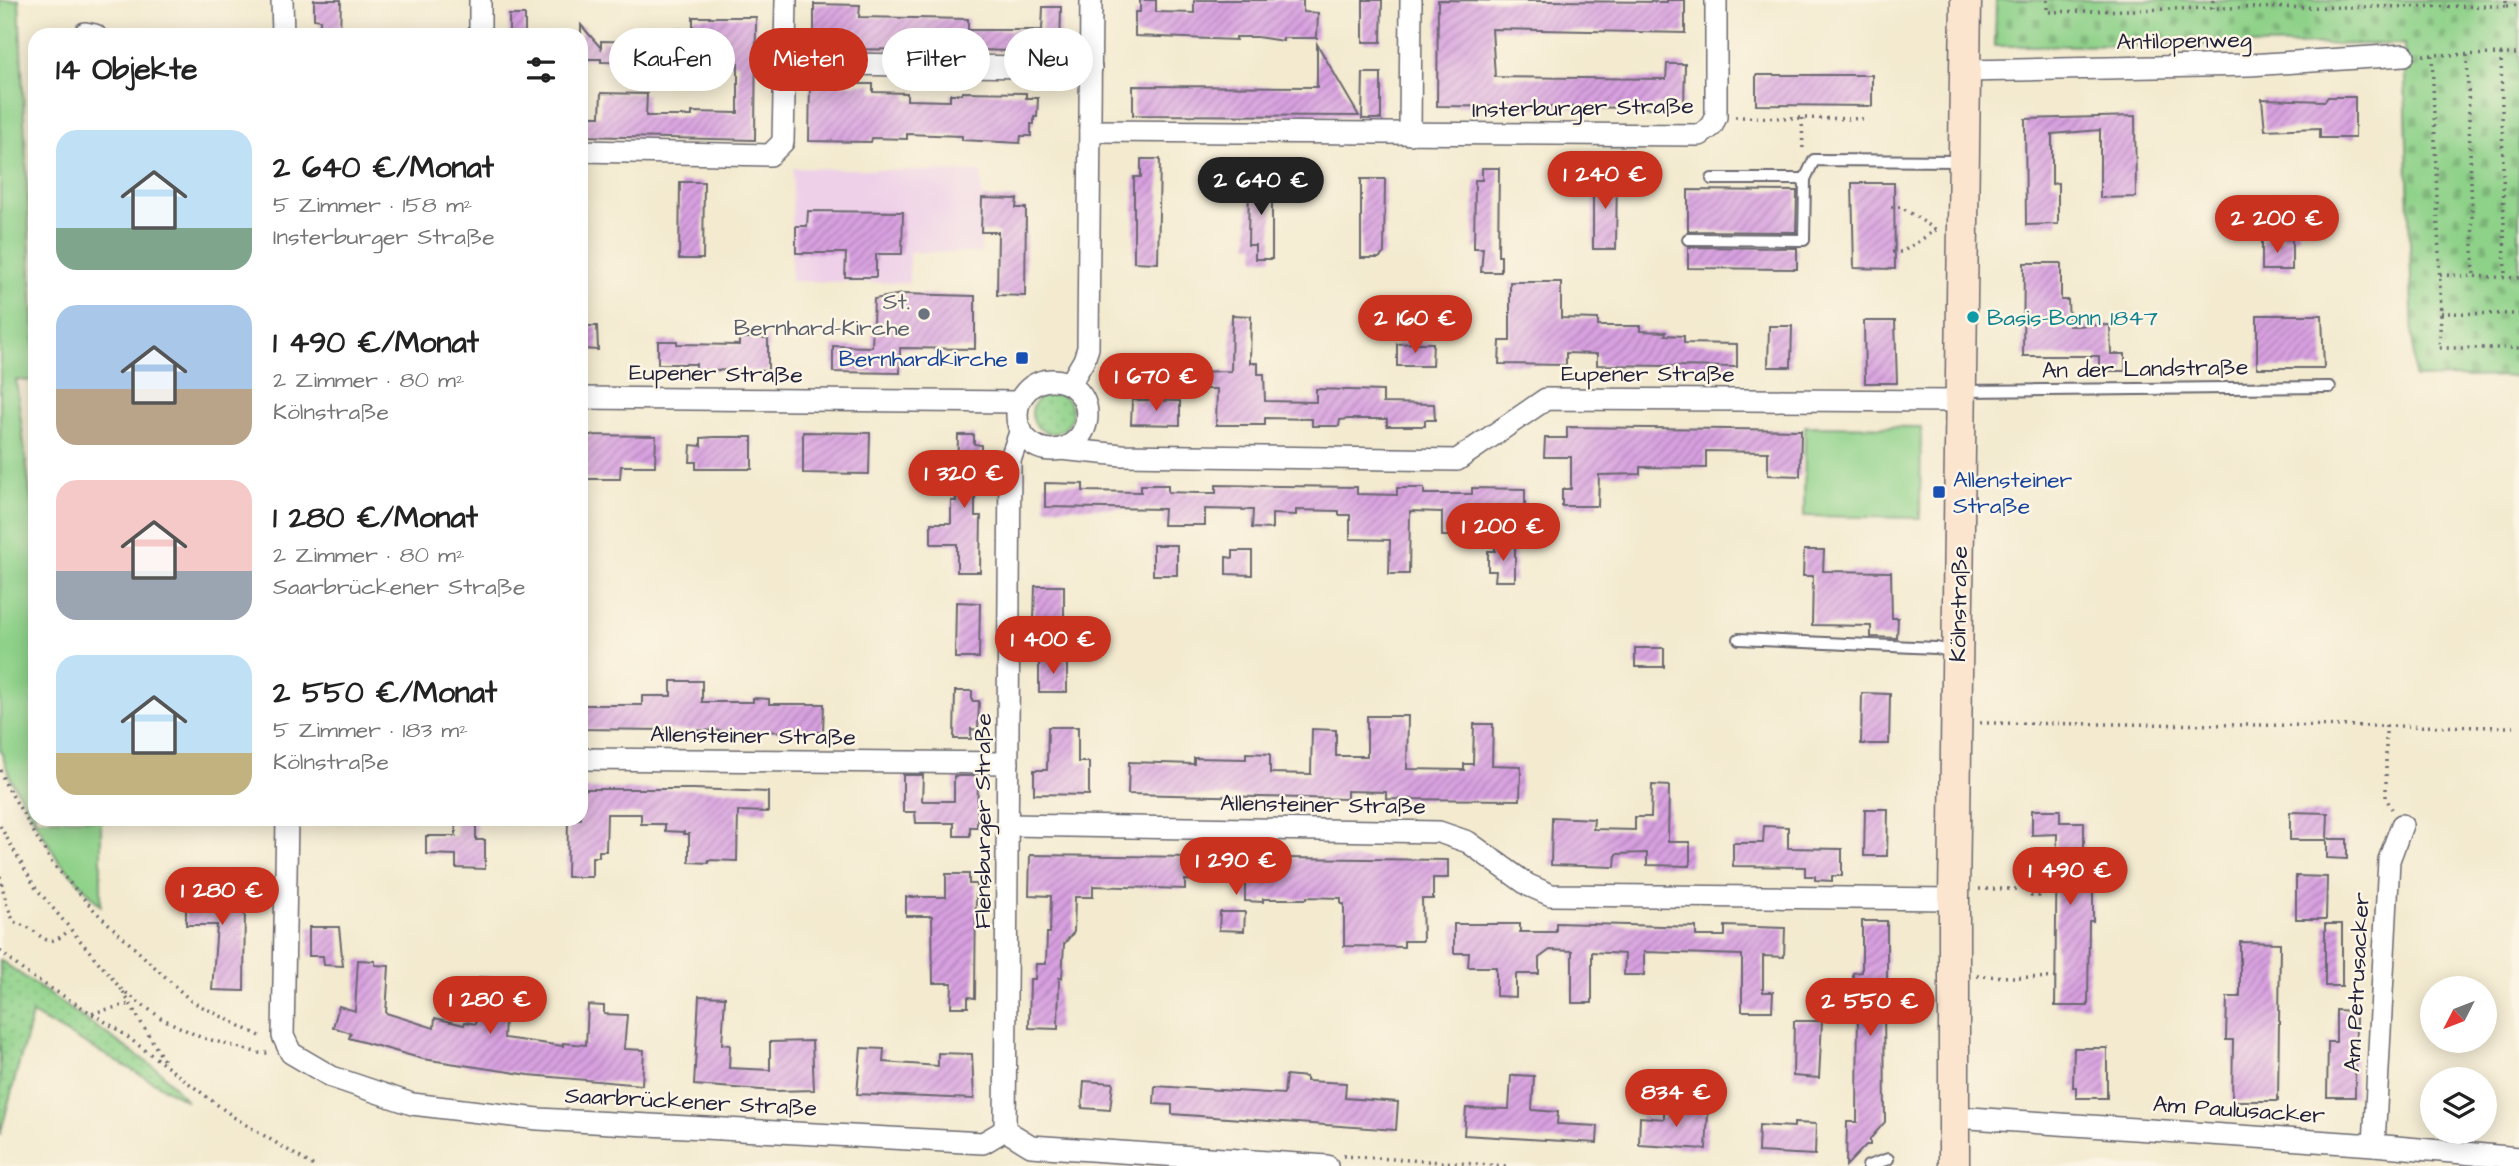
<!DOCTYPE html>
<html lang="de">
<meta charset="utf-8">
<style>
:root{--surface:#fff;--page:#f2f2f2;--text:#222;--muted:#767676;--accent:#c8321e}
body{margin:0;font-family:"Architects Daughter",sans-serif;background:var(--page);color:var(--text);height:100vh;display:flex;flex-direction:column;font-size:26px;white-space:nowrap}
*{box-sizing:border-box;margin:0}
p{font-size:23px;color:var(--muted)}
.icon{flex:none;width:38px;height:38px;fill:none;stroke:currentColor;stroke-width:2;stroke-linecap:round;stroke-linejoin:round}
.map{position:relative;flex:1;overflow:hidden}
.panel{position:absolute;left:28px;top:28px;width:560px;height:798px;display:flex;flex-direction:column;background:var(--surface);border-radius:21px;box-shadow:0 4px 18px #0003}
.panel>*{flex:none}
.guide{position:absolute;left:609px;top:28px;width:665px;height:63px;display:flex;gap:14px}
.needle{width:46px;rotate:228deg}
.fabs{position:absolute;left:2420px;top:976px;display:grid;gap:14px}
.fabs a{display:grid;place-items:center;width:77px;height:77px;border-radius:50%;background:var(--surface);box-shadow:0 4px 18px #0003;font-size:35px}
.price{position:absolute;translate:-50% -60px;padding:0 16px;border-radius:24px;background:var(--accent);color:#fff;font-size:23px;line-height:46px;filter:drop-shadow(0 2px 4px #0008)}
.price::after{content:'';position:absolute;left:50%;top:42px;width:21px;height:16px;margin-left:-10px;background:inherit;clip-path:polygon(0 0,100% 0,50% 100%)}
.price.on{background:#222;color:#fff}
ul{padding:0;list-style:none}
li{display:flex;align-items:center;gap:21px;height:175px;padding:0 28px}
li span{display:grid;place-items:center;flex:none;width:196px;height:140px;border-radius:21px;color:#555}
li>.icon{margin-inline-start:auto}
span .icon{width:84px;height:84px;fill:#fffc;stroke-width:1}
li b{font-size:30px}
h2{display:flex;justify-content:space-between;align-items:center;height:84px;padding:0 28px;font-size:30px}
.tag{padding:0 24px;border-radius:32px;background:var(--surface);box-shadow:0 4px 18px #0003;font-size:24px;line-height:63px}
.tag.on{background:var(--accent);color:#fff}
.map>svg:first-child{display:block}
</style>
<div class="map">
<svg width="2519" height="1166" viewBox="0 0 2519 1166">
<defs>
<pattern id="grass-dots" width="8" height="8" patternUnits="userSpaceOnUse" patternTransform="scale(1.75)"><rect width="8" height="8" fill="#8ed189"/><path d="M2 2h.1M6 6h.1" fill="none" stroke="#7ab377" stroke-width="1.8" stroke-linecap="round"/></pattern>
<pattern id="cemetery-stones" width="16" height="16" patternUnits="userSpaceOnUse" patternTransform="scale(1.75)"><rect width="16" height="16" fill="#8ed189"/><path d="M2 7V4a2 2 0 0 1 4 0v3zM10 15v-3a2 2 0 0 1 4 0v3z" fill="#7ab377"/></pattern>
<pattern id="building-hatch" width="6" height="6" patternUnits="userSpaceOnUse" patternTransform="scale(1.75)"><rect width="6" height="6" fill="#d8a0e0"/><path d="M-1 1l2-2M0 6l6-6M5 7l2-2" fill="none" stroke="#af82b7"/></pattern>
</defs>
<rect width="100%" height="100%" fill="#fcf5e5"/>
<filter id="ink" filterUnits="userSpaceOnUse"><feTurbulence type="fractalNoise" baseFrequency=".0143" numOctaves="2"/><feDisplacementMap in="SourceGraphic" scale="14" xChannelSelector="R" yChannelSelector="G"/><feConvolveMatrix kernelMatrix="1 2 1 2 8 2 1 2 1" color-interpolation-filters="sRGB"/></filter>
<filter id="wash" filterUnits="userSpaceOnUse"><feTurbulence type="fractalNoise" baseFrequency=".00686" numOctaves="4" result="noise"/><feDisplacementMap in="SourceGraphic" scale="28" xChannelSelector="R" yChannelSelector="G"/><feGaussianBlur stdDeviation="1.57" result="paint"/><feColorMatrix in="noise" values="0 0 0 0 0 0 0 0 0 0 0 0 0 0 0 0 0 1.4 0 .05"/><feComposite in="paint" operator="in"/></filter>
<g filter="url(#wash)">
<rect width="100%" height="100%" fill="#f3eacf"/>
<!-- built -->
<path fill="#eed0e8" d="M793 168 982 172 981 253 909 252V283L791 281Z"/>
<!-- grass -->
<g fill="url(#grass-dots)" stroke="#587a62" stroke-width="2">
<circle cx="1052" cy="413" r="20"/>
<path d="M0 960 161 1072 187 1101 32 1014 0 1135Z"/>
</g>
<!-- cemetery -->
<path fill="url(#cemetery-stones)" stroke="#587a62" stroke-width="2" d="M1996 0H2519V376L2414 378 2404 44 1995 46Z"/>
<!-- green -->
<g fill="#8ed189" stroke="#587a62" stroke-width="2">
<path d="M0 0H19L35 365V381L16 380 35 532V819H101V906L58 860 11 780 0 749Z"/>
<path d="M1805 426 1921 427 1920 518 1804 516Z"/>
</g>
<g id="blocks">
<!-- building -->
<g fill="url(#building-hatch)">
<path d="M314 0H341L340 34 320 33V20L314 19Z"/>
<path d="M1140 0H1156V12L1194 13V0H1303V12L1318 13 1317 38H1283V41L1257 37H1236V40L1135 36V12H1140Z"/>
<path d="M1363 0H1382L1381 42H1363Z"/>
<path d="M1438 0 1667 2V0H1685V33L1492 29 1495 77 1666 79 1667 64H1685L1684 105H1654V108L1437 106Z"/>
<path d="M814 4 860 5 859 17 968 19V30H1042L1043 7H1061L1060 53 981 50 814 49Z"/>
<rect x="509" y="15" width="16" height="20"/>
<path d="M693 17H756L755 140 581 136V116H600L601 93 647 94 646 116H692V112L738 113V63L601 62V59H581V25L601 48V41L647 42V28L693 29Z"/>
<path d="M1317 44 1359 116 1133 115V86L1317 87Z"/>
<path d="M1363 73H1381V119H1362Z"/>
<path d="M1756 75H1872V106L1756 105Z"/>
<path d="M810 84H873V92L907 93V100L950 101V94H962V92L1026 93V98H1038L1037 117H1034V124H1031V136H1021L1020 143 962 140V136L907 134V139L872 138 871 142 809 141Z"/>
<path d="M2328 97H2355V138H2320V128L2265 130 2262 99 2325 101Z"/>
<path d="M2135 116 2136 197 2100 198V130L2052 134V184L2058 183V224L2026 225 2025 119Z"/>
<path d="M1141 159H1160L1158 263 1134 262V177H1141Z"/>
<path d="M1482 168H1499L1498 256H1501V272H1481L1483 248H1474L1475 180H1482Z"/>
<path d="M1601 170 1617 171 1616 249H1593V181H1601Z"/>
<path d="M1249 178H1272V259H1255V245H1248Z"/>
<path d="M1361 179H1385L1384 253 1379 258H1361Z"/>
<path d="M680 182H704L703 259H679Z"/>
<path d="M1852 183H1894L1895 269 1854 268Z"/>
<path d="M1688 190 1797 191 1796 232 1688 231Z"/>
<path d="M982 198 1017 199 1016 208H1026L1025 296 997 295 998 232H981Z"/>
<path d="M808 211 903 212 902 254H876V277H845L846 253H796V226H807Z"/>
<path d="M2299 218V238H2281L2280 219Z"/>
<rect x="2262" y="239" width="30" height="31"/>
<path d="M1688 247 1797 248V269L1688 268Z"/>
<path d="M2024 263H2061V300H2068L2069 326 2110 325 2111 354H2125V371H2099V356H2023Z"/>
<path d="M1510 282H1561V318L1598 319V326H1640V331L1666 332 1665 335 1684 336V343L1737 344V367L1597 365V354L1566 353V365L1499 364 1500 341H1510Z"/>
<path d="M902 294 975 296V349L900 348V373L833 372V346L872 347 874 299Z"/>
<path d="M1232 315 1251 316 1250 363H1258V374H1264L1265 401 1316 402V389L1383 391V403L1434 404 1435 420H1425V426H1387V419H1349L1340 420 1339 426H1312V419L1265 418V425H1216L1217 389H1189V372L1231 371Z"/>
<path d="M2257 315H2322L2324 368H2257Z"/>
<path d="M1864 321H1895L1897 383H1865Z"/>
<path d="M581 326H597L598 350 581 349Z"/>
<path d="M1769 326H1792L1791 367H1768Z"/>
<path d="M739 338H768V371L696 370V364H658V341H677V344L739 345Z"/>
<path d="M1415 343H1433L1432 366H1397V344Z"/>
<path d="M1132 400 1180 401V425L1131 424Z"/>
<path d="M1567 427 1801 430 1800 476 1768 475V452L1706 451V468L1640 467V474L1599 475 1598 506H1562V489H1571V457H1544L1545 438H1567Z"/>
<path d="M803 432 870 433 869 474 803 473Z"/>
<path d="M583 435 656 436 655 466H621L620 479H581Z"/>
<path d="M958 435H974V444L981 445V472H975V516H981L980 572H957V544H931V523H951V501H956L955 482H957Z"/>
<path d="M714 437H752V469H696V462H690L691 445 701 446V438Z"/>
<path d="M1045 483 1083 484V491L1141 492V485H1168V492L1197 493H1216V485L1357 487V494L1397 495V488H1424V494H1472V488L1525 489V532H1505V513L1463 512V536H1442V512L1410 511 1409 574H1389L1390 540 1350 539V515H1339V511L1296 510V515L1272 514V529L1252 528 1253 510 1205 509V525H1163L1164 509 1045 507Z"/>
<rect x="1153" y="545" width="24" height="30"/>
<path d="M1495 546H1515V581H1495L1496 571H1488V551H1495Z"/>
<path d="M1804 550H1824L1823 571 1891 572 1892 618H1898L1897 638 1871 637V626L1812 625 1813 576H1803Z"/>
<path d="M1233 551H1252V575L1226 574V557L1233 558Z"/>
<path d="M1035 586H1064V622L1034 621Z"/>
<path d="M956 602 980 603 979 658H955Z"/>
<rect x="1635" y="648" width="29" height="19"/>
<rect x="1039" y="659" width="28" height="33"/>
<path d="M671 681H702V702H753V698L769 699V704H824L823 732 581 729V705H642V696H671Z"/>
<path d="M955 691H972V701H979L978 730 971 729V739H954Z"/>
<path d="M1862 693 1890 694 1889 744H1861Z"/>
<path d="M1367 716H1408L1407 769 1464 770V764H1473L1474 724H1493L1492 765 1521 766 1520 800 1386 799V792L1347 791V799L1128 794 1129 762 1194 764V758L1246 759V753L1270 754V773L1311 774 1312 729 1336 730V756H1367Z"/>
<path d="M1048 727H1078V762H1089V795L1034 794V770H1047Z"/>
<path d="M903 775H923L922 801H954V776H978L977 827H970V836H954V823H916L915 812H903Z"/>
<path d="M1652 785 1669 786 1668 842H1690V866L1647 865V853L1616 854 1615 867 1551 865 1552 817 1594 819 1593 829 1635 830V817H1651Z"/>
<path d="M581 789H694L768 792V812L738 811 737 861 709 860V863L689 862V834H684V832L665 831V824H641V814H607L606 851H599V857H592V877H567L568 819H581Z"/>
<path d="M1865 809H1888L1887 856H1864Z"/>
<path d="M2032 810H2060V822H2084V858L2093 859V921H2089L2088 1006H2055L2057 834 2032 835Z"/>
<path d="M2290 812 2328 813 2327 839H2347V859L2327 858V840H2290Z"/>
<path d="M456 819H476V840H485V869L456 868V855L426 854V836H456Z"/>
<path d="M1764 826 1788 827V848L1842 849V876H1832V881L1815 880V876H1805V867L1733 866V843H1763Z"/>
<path d="M1030 855 1448 860V878H1433V899H1422L1423 941H1404V947L1344 946V904H1341V898L1307 897V899H1263V902L1245 901V881L1185 880V889L1093 886V897H1075L1074 932 1064 944 1062 978H1059L1058 1029 1029 1028 1030 979H1035L1036 964H1046L1047 933H1050L1051 896 1029 895Z"/>
<path d="M197 874 236 875 235 903H245L244 991 212 990 217 925H186V909H193V880Z"/>
<path d="M946 874H969V884H976L975 998 968 997V1007H951L952 983H933L932 916H906V897H946Z"/>
<path d="M2296 876 2327 877 2326 919H2296Z"/>
<path d="M1220 912H1245L1244 931 1219 930Z"/>
<path d="M1862 921H1887V1000H1884L1885 1122 1870 1139V1145H1866L1846 1166 1847 1122H1857L1858 1000H1853V973L1862 972Z"/>
<path d="M1556 923 1696 927V936H1725V926L1785 928 1784 957 1763 956V992H1773L1772 1011H1742V955L1644 952V975H1624L1625 954 1592 952V1003H1572V951L1550 950 1539 958V974H1516V997L1496 996V967H1468L1469 953H1454V924H1520V932H1556Z"/>
<rect x="2325" y="924" width="17" height="62"/>
<path d="M309 927H339L343 966 324 965 323 956H309Z"/>
<path d="M2240 942 2280 943 2278 1101H2232L2233 1040H2226L2227 997H2240Z"/>
<path d="M358 960 375 961V965L389 966 386 1013 434 1028 435 1018 464 1025 465 1022 476 1024 479 977 507 979 504 1038 563 1046V1043L586 1045 588 1005 604 1006V1014L627 1015 624 1049 644 1050 642 1085 529 1075 423 1059 349 1038 351 1033 333 1027 339 1006 355 1011Z"/>
<path d="M699 996 725 997 722 1044 730 1045 729 1068 770 1070V1042L812 1041 814 1090 776 1091 694 1085Z"/>
<path d="M2336 1010 2356 1011 2355 1097H2327L2328 1042H2336Z"/>
<path d="M1794 1021H1822L1819 1078 1793 1076Z"/>
<path d="M861 1048 884 1049 883 1062 938 1066V1053L972 1054 974 1099 857 1094Z"/>
<path d="M2074 1048H2107V1098H2076V1087H2073Z"/>
<path d="M1286 1075 1306 1077V1081L1346 1083 1345 1098 1398 1102 1396 1130 1172 1114V1105L1154 1104 1155 1086 1284 1094Z"/>
<path d="M1516 1075 1534 1076 1532 1110 1558 1112 1557 1124 1598 1126 1597 1143 1464 1135 1466 1108 1509 1109 1511 1076Z"/>
<path d="M1084 1081 1113 1083 1110 1110 1082 1108Z"/>
<path d="M1683 1103 1699 1104V1113H1708L1706 1149 1639 1145 1640 1117 1664 1119V1111L1682 1112Z"/>
<path d="M1794 1123 1816 1124 1815 1155 1758 1152 1759 1125 1794 1127Z"/>
</g>
</g>
</g>
<g filter="url(#ink)">
<use href="#blocks" fill-opacity="0" stroke="#6b686f" stroke-width="2"/>
<g fill="none" stroke-linecap="round" stroke-linejoin="round">
<defs>
<g id="lane">
<path d="M1712 179H1805L1814 160 1963 161"/>
<path d="M1688 239 1804 240 1805 179"/>
<path d="M1962 391 2330 387"/>
<path d="M1739 639 1936 648 1955 652"/>
<path d="M1868 1166 1888 1159"/>
</g>
<g id="street">
<path d="M282 0 283 35"/>
<path d="M85 33 95 35"/>
<path d="M480 35V0"/>
<path d="M784 63 1091 68"/>
<path d="M1966 71 2249 65 2404 55"/>
<path d="M1090 131 1700 135 1712 126 1716 117V0"/>
<path d="M1410 134 1411 0"/>
<path d="M581 151 770 155 783 142 786 0"/>
<circle cx="1052" cy="415" r="35"/>
<path d="M1070 384 1084 360 1088 348 1091 0"/>
<path d="M581 398 1019 402"/>
<path d="M1060 449 1122 455 1457 460 1546 399 1961 401"/>
<path d="M581 759 1008 763"/>
<path d="M287 819 283 1036 291 1053 332 1077 412 1104 538 1119 983 1143 1005 1130"/>
<path d="M1009 825 1439 832 1468 842 1528 885 1551 895 1954 899"/>
<path d="M1955 1117 2374 1145 2519 1158"/>
<path d="M1005 1130 1010 460 1021 430"/>
<path d="M1005 1130 1031 1146 1327 1166"/>
<path d="M2374 1145 2389 860 2402 825"/>
</g>
<path id="secondary" d="M1954 1166V899L1966 0"/>
</defs>
<!-- lane casing -->
<use href="#lane" stroke="#6b686f" stroke-width="14"/>
<!-- street casing -->
<use href="#street" stroke="#6b686f" stroke-width="24"/>
<!-- secondary casing -->
<use href="#secondary" stroke="#6b686f" stroke-width="33"/>
<!-- path -->
<g stroke="#6b686f" stroke-width="3.5" stroke-dasharray="2 5" stroke-linecap="butt">
<path d="M2047 0V12L2213 8 2506 6"/>
<path d="M2213 0V8"/>
<path d="M2506 0V6L2519 5"/>
<path d="M2501 54 2505 277"/>
<path d="M2423 55 2519 54"/>
<path d="M2432 55 2441 313 2439 348H2519"/>
<path d="M2467 55 2474 277"/>
<path d="M1735 117 1866 119"/>
<path d="M1802 118 1803 151"/>
<path d="M1891 207H1901L1938 231"/>
<path d="M1892 252H1902L1936 230"/>
<path d="M2440 275 2519 278"/>
<path d="M2441 313 2519 314"/>
<path d="M1980 723 2519 727"/>
<path d="M2386 725V798L2392 809"/>
<path d="M0 770 5 783 52 863 96 912 191 1001 262 1037"/>
<path d="M0 826 35 887 122 990 161 1018 200 1037 259 1053H271"/>
<path d="M0 876 6 903 14 922C21 925 30 927 35 932 51 946 55 941 70 930"/>
<path d="M1979 889H2027L2031 883H2039L2042 890 2039 896H2031L2027 889"/>
<path d="M2042 890H2055"/>
<path d="M0 951 26 973 117 1029 235 1118 314 1166"/>
<path d="M1977 976 2055 978"/>
<path d="M123 992 164 1061"/>
<path d="M92 1013 130 1004"/>
<path d="M1343 1156 1509 1166"/>
</g>
<!-- lane -->
<use href="#lane" stroke="#fff" stroke-width="10"/>
<!-- street -->
<use href="#street" stroke="#fff" stroke-width="21"/>
<!-- secondary -->
<use href="#secondary" stroke="#fbe5cf" stroke-width="30"/>
</g>
</g>
<!-- markers -->
<circle fill="#6b7280" stroke="#fcf5e5" stroke-width="2.5" cx="924" cy="314" r="7"/>
<circle fill="#0f9aa8" stroke="#fcf5e5" stroke-width="2.5" cx="1973" cy="317" r="7"/>
<g fill="#1a4fb4" stroke="#fcf5e5" stroke-width="2.5">
<rect x="1015" y="351" width="14" height="14" rx="3.5"/>
<rect x="1932" y="485" width="14" height="14" rx="3.5"/>
</g>
<g text-anchor="middle" stroke-width="5" stroke-linejoin="round" paint-order="stroke">
<!-- street labels -->
<g font-size="23" fill="#22223b" stroke="#fcf5e5">
<text transform="translate(2184 40) rotate(-1)" y="8">Antilopenweg</text>
<text transform="translate(1583 107) rotate(-1)" y="8">Insterburger Straße</text>
<text transform="translate(2145 368) rotate(-1)" y="8">An der Landstraße</text>
<text transform="translate(716 373) rotate(1)" y="8">Eupener Straße</text>
<text x="1648" y="381">Eupener Straße</text>
<text transform="translate(1958 604) rotate(-89)" y="8">Kölnstraße</text>
<text transform="translate(753 735) rotate(1)" y="8">Allensteiner Straße</text>
<text transform="translate(1323 804) rotate(1)" y="8">Allensteiner Straße</text>
<text transform="translate(982 821) rotate(-90)" y="8">Flensburger Straße</text>
<text transform="translate(2356 982) rotate(-87)" y="8">Am Petrusacker</text>
<text transform="translate(691 1101) rotate(3)" y="8">Saarbrückener Straße</text>
<text transform="translate(2239 1109) rotate(4)" y="8">Am Paulusacker</text>
</g>
<!-- worship labels -->
<g font-size="23" fill="#5b616d" stroke="#fcf5e5" text-anchor="end">
<text x="910" y="309">St.<tspan x="910" dy="26">Bernhard-Kirche</tspan></text>
</g>
<!-- culture labels -->
<g font-size="23" fill="#0d838f" stroke="#fcf5e5" text-anchor="start">
<text x="1987" y="325">Basis-Bonn 1847</text>
</g>
<!-- transit labels -->
<g font-size="23" fill="#164399" stroke="#fcf5e5" text-anchor="end">
<text x="1008" y="366">Bernhardkirche</text>
<text x="1953" y="487" text-anchor="start">Allensteiner<tspan x="1953" dy="26">Straße</tspan></text>
</g>
</g>
</svg>
<div class="fabs">
<a><svg class="needle" viewBox="-14 -14 28 28"><path d="M0-13l5 13h-10z" fill="#e53935"/><path d="M0 13l5-13h-10z" fill="#767676"/></svg></a>
<a><svg class="icon" aria-label="layers" viewBox="0 0 24 24"><path d="M12 4l9 5-9 5-9-5zM3 14l9 5 9-5"/></svg></a>
</div>
<b class="price" style="left:1605px;top:211px">1 240 €</b>
<b class="price on" style="left:1261px;top:217px">2 640 €</b>
<b class="price" style="left:2277px;top:255px">2 200 €</b>
<b class="price" style="left:1415px;top:355px">2 160 €</b>
<b class="price" style="left:1156px;top:413px">1 670 €</b>
<b class="price" style="left:964px;top:510px">1 320 €</b>
<b class="price" style="left:1503px;top:563px">1 200 €</b>
<b class="price" style="left:1053px;top:676px">1 400 €</b>
<b class="price" style="left:1236px;top:897px">1 290 €</b>
<b class="price" style="left:2070px;top:907px">1 490 €</b>
<b class="price" style="left:222px;top:927px">1 280 €</b>
<b class="price" style="left:490px;top:1036px">1 280 €</b>
<b class="price" style="left:1870px;top:1038px">2 550 €</b>
<b class="price" style="left:1676px;top:1129px">834 €</b>
<div class="guide">
<a class="tag">Kaufen</a>
<a class="tag on">Mieten</a>
<a class="tag">Filter</a>
<a class="tag">Neu</a>
</div>
<section class="panel">
<h2>14 Objekte<svg class="icon" aria-label="filters" viewBox="0 0 24 24"><path d="M4 7h16M4 17h16"/><circle cx="9" cy="7" r="2"/><circle cx="15" cy="17" r="2"/></svg></h2>
<ul>
<li><span style="background:linear-gradient(#bfe0f5 70%,#7fa58c 0)"><svg class="icon" aria-label="home" viewBox="0 0 24 24"><path d="M3 11l9-7 9 7M6 9v11h12V9"/></svg></span><div><b>2 640 €/Monat</b><p>5 Zimmer · 158 m²</p><p>Insterburger Straße</p></div></li>
<li><span style="background:linear-gradient(#a9c7e8 60%,#b9a48a 0)"><svg class="icon" aria-label="home" viewBox="0 0 24 24"><path d="M3 11l9-7 9 7M6 9v11h12V9"/></svg></span><div><b>1 490 €/Monat</b><p>2 Zimmer · 80 m²</p><p>Kölnstraße</p></div></li>
<li><span style="background:linear-gradient(#f6c9c9 65%,#9aa5b1 0)"><svg class="icon" aria-label="home" viewBox="0 0 24 24"><path d="M3 11l9-7 9 7M6 9v11h12V9"/></svg></span><div><b>1 280 €/Monat</b><p>2 Zimmer · 80 m²</p><p>Saarbrückener Straße</p></div></li>
<li><span style="background:linear-gradient(#bfe0f5 70%,#c2b280 0)"><svg class="icon" aria-label="home" viewBox="0 0 24 24"><path d="M3 11l9-7 9 7M6 9v11h12V9"/></svg></span><div><b>2 550 €/Monat</b><p>5 Zimmer · 183 m²</p><p>Kölnstraße</p></div></li>
</ul>
</section>
</div>
